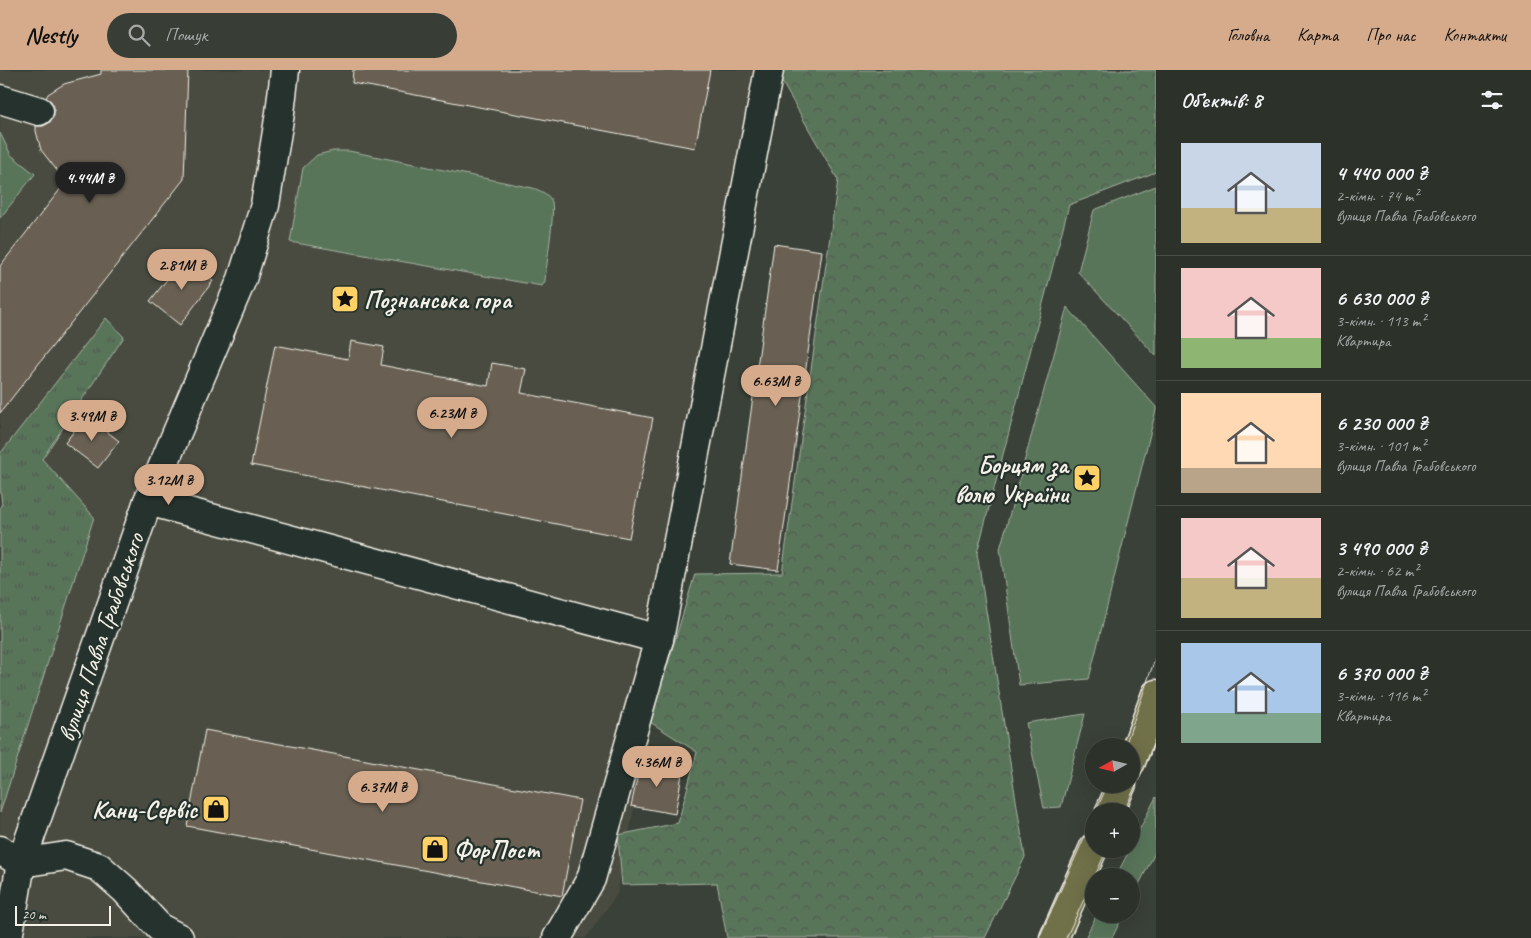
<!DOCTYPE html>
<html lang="uk">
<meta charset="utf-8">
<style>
:root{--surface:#2c312a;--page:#383d36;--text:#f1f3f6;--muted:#a6a9a8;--line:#484c47;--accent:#d6ab8b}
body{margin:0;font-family:Caveat,sans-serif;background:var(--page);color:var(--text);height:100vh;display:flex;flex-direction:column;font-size:19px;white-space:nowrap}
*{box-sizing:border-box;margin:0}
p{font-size:16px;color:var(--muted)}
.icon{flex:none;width:28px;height:28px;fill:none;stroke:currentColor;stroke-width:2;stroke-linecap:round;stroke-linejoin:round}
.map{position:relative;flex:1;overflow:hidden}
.side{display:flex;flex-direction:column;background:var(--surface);width:375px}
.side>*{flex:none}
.needle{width:32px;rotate:262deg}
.fabs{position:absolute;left:1085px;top:668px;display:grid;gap:10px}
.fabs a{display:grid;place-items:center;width:55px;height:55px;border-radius:50%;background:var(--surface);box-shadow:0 5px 20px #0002,0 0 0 1px var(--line);font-size:25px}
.scale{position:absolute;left:15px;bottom:12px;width:96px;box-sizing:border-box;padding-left:5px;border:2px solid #f4f1e8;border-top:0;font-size:14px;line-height:18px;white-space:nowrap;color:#f4f1e8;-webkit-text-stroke:4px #26332d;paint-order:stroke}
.price{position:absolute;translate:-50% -42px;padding:0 11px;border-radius:18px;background:var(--accent);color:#111;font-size:16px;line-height:32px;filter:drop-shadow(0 1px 2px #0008)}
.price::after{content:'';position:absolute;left:50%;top:30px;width:15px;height:11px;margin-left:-8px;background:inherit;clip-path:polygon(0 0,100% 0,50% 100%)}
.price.selected{background:#222;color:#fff}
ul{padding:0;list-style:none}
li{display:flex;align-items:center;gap:15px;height:125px;padding:0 25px}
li+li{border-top:1px solid var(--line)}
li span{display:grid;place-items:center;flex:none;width:140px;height:100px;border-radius:0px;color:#555}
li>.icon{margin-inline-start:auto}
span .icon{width:60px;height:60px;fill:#fffc;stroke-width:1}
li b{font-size:21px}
h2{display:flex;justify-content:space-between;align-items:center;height:60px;padding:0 25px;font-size:21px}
header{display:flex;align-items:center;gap:30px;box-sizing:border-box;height:70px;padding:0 25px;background:var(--accent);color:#111}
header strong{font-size:24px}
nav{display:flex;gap:28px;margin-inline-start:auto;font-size:18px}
.search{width:350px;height:45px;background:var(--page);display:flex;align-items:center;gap:12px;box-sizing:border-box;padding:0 18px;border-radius:28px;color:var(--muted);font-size:19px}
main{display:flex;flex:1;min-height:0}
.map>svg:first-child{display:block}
</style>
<header>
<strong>Nestly</strong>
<div class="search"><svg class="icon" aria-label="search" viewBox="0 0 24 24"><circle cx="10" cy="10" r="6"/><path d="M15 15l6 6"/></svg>Пошук</div>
<nav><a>Головна</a><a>Карта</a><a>Про нас</a><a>Контакти</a></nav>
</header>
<main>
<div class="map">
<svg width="1156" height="868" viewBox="0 0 1156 868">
<defs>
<pattern id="forest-crowns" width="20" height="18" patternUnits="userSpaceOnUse" patternTransform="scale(1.25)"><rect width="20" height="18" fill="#59745a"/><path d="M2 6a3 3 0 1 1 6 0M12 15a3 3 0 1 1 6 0" fill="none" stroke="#505c4f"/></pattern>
<pattern id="park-tufts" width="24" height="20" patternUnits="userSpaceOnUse" patternTransform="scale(1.25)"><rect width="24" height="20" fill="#59745a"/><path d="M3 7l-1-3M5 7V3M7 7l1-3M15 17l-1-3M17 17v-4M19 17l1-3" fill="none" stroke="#505c4f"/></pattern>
</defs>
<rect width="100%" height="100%" fill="#3a4138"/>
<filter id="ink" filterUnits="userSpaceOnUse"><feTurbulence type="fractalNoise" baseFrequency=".02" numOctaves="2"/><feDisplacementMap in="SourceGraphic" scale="10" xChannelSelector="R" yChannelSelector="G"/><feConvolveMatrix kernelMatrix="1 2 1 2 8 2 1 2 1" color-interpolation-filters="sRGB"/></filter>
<g filter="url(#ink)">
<!-- built -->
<path fill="#484b40" d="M0 0H780L617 824 586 868H0Z"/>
<!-- grass -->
<g fill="#59745a" stroke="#a6b2a1">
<path d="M0 63 11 85 35 104 0 148Z"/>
<path d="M333 81H349L533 118C541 121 549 124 552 132 555 142 546 197 545 211L542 216 290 172 303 98 317 85Z"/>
<path d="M1156 116V286L1078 202 1094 140Z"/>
<path d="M1067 237 1156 337V340L1089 609 1019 615 1000 479Z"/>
<path d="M1085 644 1061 737 1044 738 1026 653Z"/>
<path d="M1156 727V781L1131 830V806H1116L1130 779H1131V776Z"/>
<path d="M1097 844H1124L1112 868H1085Z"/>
</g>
<!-- forest -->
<path fill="url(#forest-crowns)" stroke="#a6b2a1" d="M780 0H1156V102L1069 135 977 483 1025 787 985 868H727L717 813 622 815 618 765 678 753 697 682 650 652 695 504 782 503 838 110 779 7Z"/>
<!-- park -->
<path fill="url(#park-tufts)" stroke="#a6b2a1" d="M106 248 124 267 42 389 94 447 0 743V437L2 434 0 416V384Z"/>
<!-- building -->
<g fill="#696152" stroke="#f4f1e8">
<path d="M101 0H188L184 109 0 343V196L66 112 41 80 36 61V56H43L49 53 54 46V37L51 31 46 28 48 24 64 14 101 4Z"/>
<path d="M353 0H710L695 78 352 13Z"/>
<path d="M774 174 822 181 778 500 730 494Z"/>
<path d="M184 188 213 211 180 255 150 231Z"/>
<path d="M351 271 384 277 381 295 488 316 492 293 526 299 521 323 653 348 629 468 251 395 275 275 348 289Z"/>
<path d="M86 345 119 371 98 398 65 373Z"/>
<path d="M205 660 580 730 562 826 187 756Z"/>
<path d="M641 691 683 699 675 744 631 736Z"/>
</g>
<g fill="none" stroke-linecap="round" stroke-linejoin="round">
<defs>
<g id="minor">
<path d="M0 29 39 41"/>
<path d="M148 431 659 569"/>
<path d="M0 780 21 793 66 786 99 797 125 820 160 858 179 868"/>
<path d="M8 868 21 793 148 431 242 209 265 135 280 43 285 0"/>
<path d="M557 868 591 809 659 569 769 0"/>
</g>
<g id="major">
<path d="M1131 692 1156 624"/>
<path d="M1110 741 1122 714"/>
<path d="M1054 868 1094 777"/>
</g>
</defs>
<!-- minor casing -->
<use href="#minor" stroke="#f4f1e8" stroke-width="31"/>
<!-- major casing -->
<use href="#major" stroke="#f4f1e8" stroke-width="31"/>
<!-- minor -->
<use href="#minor" stroke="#26332d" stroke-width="28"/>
<!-- major -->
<use href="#major" stroke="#70704a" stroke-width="28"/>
<!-- tram -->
<g stroke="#f4f1e8" stroke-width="1">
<path d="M1125 676 1156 586"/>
<path d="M1096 741 1108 714"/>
<path d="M1124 741 1150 685 1156 667"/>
<path d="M1095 806 1107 779"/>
<path d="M1039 868 1094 746"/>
<path d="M1066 868 1094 808"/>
</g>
</g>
</g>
<!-- icons -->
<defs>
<symbol id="sight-square" viewBox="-11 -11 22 22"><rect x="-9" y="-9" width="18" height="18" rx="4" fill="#ffd166" stroke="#26332d"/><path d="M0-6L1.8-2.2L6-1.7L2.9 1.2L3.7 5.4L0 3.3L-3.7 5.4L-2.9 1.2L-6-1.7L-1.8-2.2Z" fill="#111"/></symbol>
<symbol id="shop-square" viewBox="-11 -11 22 22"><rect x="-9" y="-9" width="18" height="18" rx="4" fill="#ffd166" stroke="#26332d"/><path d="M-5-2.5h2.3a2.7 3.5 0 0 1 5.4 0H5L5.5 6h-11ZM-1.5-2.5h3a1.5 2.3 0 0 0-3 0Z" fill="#111"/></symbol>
</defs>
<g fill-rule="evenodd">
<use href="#sight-square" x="329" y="213" width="32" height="32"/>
<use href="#sight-square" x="1071" y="392" width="32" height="32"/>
<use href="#shop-square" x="200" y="723" width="32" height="32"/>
<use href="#shop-square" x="419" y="763" width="32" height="32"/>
</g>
<g text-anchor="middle" stroke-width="4.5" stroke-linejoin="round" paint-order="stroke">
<!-- poi labels -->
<g font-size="25" font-weight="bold" fill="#f4f1e8" stroke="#26332d" text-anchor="start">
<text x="364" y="238">Познанська гора</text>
<text x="1068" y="403" text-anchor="end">Борцям за<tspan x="1068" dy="29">волю України</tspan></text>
<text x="197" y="748" text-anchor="end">Канц-Сервіс</text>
<text x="454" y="788">ФорПост</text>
</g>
<!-- street labels -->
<g font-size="25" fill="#f4f1e8" stroke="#26332d">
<text transform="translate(100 567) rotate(-71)" y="9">вулиця Павла Грабовського</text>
</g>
</g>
</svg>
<div class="fabs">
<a><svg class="needle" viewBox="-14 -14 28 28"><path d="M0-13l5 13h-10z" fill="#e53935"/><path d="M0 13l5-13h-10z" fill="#a6a9a8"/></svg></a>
<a>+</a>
<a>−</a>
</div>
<div class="scale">20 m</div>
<b class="price selected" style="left:90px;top:134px">4.44M ₴</b>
<b class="price" style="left:182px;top:221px">2.81M ₴</b>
<b class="price" style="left:776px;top:337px">6.63M ₴</b>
<b class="price" style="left:452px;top:369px">6.23M ₴</b>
<b class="price" style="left:92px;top:372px">3.49M ₴</b>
<b class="price" style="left:169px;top:436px">3.12M ₴</b>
<b class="price" style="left:657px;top:718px">4.36M ₴</b>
<b class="price" style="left:383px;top:743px">6.37M ₴</b>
</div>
<section class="side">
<h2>Об’єктів: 8<svg class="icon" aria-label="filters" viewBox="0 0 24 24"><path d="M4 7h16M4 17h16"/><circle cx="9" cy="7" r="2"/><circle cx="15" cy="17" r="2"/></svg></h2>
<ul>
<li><span style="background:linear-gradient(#c9d6e8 65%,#c2b280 0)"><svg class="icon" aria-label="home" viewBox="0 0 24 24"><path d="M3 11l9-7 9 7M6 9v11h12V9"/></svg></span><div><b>4 440 000 ₴</b><p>2-кімн. · 74 m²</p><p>вулиця Павла Грабовського</p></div></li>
<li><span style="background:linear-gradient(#f6c9c9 70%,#8fb573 0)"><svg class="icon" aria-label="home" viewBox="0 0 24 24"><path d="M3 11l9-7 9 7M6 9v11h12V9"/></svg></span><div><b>6 630 000 ₴</b><p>3-кімн. · 113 m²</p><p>Квартира</p></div></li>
<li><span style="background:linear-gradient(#ffd9b3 75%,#b9a48a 0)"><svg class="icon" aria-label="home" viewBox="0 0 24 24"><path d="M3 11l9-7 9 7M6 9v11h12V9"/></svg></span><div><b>6 230 000 ₴</b><p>3-кімн. · 101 m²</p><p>вулиця Павла Грабовського</p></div></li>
<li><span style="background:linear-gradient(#f6c9c9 60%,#c2b280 0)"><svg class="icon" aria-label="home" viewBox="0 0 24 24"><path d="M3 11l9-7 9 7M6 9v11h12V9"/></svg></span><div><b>3 490 000 ₴</b><p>2-кімн. · 62 m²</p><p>вулиця Павла Грабовського</p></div></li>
<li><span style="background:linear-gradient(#a9c7e8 70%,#7fa58c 0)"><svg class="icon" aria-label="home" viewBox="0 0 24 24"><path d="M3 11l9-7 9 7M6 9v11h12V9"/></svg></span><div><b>6 370 000 ₴</b><p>3-кімн. · 116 m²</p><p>Квартира</p></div></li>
</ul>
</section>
</main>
